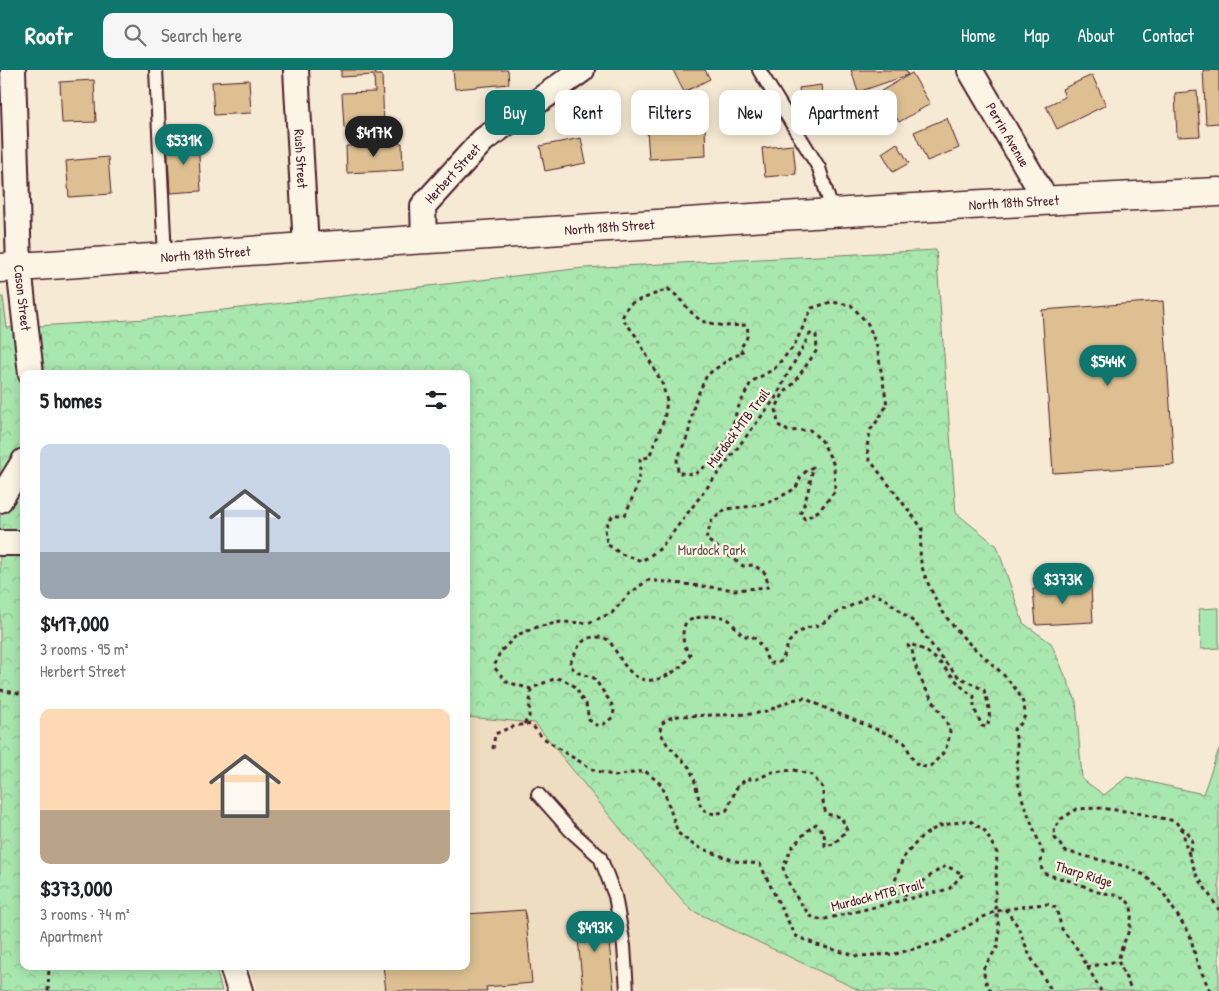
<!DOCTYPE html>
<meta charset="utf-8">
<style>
:root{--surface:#fff;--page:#f6f6f6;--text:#202124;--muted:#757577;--accent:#0f766e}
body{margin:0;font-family:"Patrick Hand",sans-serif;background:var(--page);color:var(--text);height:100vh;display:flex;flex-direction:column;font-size:19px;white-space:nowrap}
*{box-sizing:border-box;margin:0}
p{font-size:16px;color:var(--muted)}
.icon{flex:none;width:28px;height:28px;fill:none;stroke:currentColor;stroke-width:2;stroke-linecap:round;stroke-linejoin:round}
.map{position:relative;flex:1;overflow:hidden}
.details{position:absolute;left:20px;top:300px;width:450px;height:600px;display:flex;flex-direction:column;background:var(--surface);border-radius:10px;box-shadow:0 2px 12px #0003}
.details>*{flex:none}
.top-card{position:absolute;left:485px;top:20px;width:475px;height:45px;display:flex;gap:10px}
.price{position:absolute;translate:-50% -42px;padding:0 11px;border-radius:18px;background:var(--accent);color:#fff;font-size:16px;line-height:32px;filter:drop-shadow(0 1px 2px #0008)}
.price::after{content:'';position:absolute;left:50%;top:30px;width:15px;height:11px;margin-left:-8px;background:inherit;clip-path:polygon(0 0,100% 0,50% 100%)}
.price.selected{background:#222;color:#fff}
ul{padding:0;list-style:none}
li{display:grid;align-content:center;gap:10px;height:265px;padding:0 20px}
li span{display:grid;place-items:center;height:155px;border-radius:10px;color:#555}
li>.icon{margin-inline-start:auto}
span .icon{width:90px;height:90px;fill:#fffc;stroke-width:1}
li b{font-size:21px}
h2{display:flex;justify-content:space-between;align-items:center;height:60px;padding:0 20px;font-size:21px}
.tag{padding:0 18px;border-radius:10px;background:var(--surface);box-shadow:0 2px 12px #0003;font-size:18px;line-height:45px}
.tag.selected{background:var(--accent);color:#fff}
header{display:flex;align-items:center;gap:30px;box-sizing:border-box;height:70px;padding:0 25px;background:var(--accent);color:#fff}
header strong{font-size:24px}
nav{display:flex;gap:28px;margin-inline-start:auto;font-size:18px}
.search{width:350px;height:45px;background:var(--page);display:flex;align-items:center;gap:12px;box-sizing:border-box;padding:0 18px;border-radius:10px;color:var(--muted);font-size:19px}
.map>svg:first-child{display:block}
</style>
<header>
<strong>Roofr</strong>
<div class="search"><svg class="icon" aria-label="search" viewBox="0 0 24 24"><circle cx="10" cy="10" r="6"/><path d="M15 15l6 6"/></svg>Search here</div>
<nav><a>Home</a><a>Map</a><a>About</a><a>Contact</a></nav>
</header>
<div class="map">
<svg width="1219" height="921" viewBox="0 0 1219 921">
<defs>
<pattern id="park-crowns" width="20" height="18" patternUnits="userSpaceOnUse" patternTransform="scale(1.25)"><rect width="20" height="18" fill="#a8e7ae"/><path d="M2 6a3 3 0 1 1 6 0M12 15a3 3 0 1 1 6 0" fill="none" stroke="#92c696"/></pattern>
</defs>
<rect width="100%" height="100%" fill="#f6ead4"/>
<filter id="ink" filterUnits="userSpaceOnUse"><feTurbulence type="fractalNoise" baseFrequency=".02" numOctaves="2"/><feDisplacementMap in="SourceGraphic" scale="10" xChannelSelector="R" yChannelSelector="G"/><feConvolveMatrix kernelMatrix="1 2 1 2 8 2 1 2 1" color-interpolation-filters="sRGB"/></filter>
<g filter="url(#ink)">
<!-- built -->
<path fill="#eeddc0" d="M466 647 535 653 622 761 691 840 861 921H257L249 896H466Z"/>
<!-- park -->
<path fill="url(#park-crowns)" stroke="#79836c" d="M936 180 956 443 997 476 1023 553 1051 573 1076 631 1082 709 1104 725 1127 707 1203 724 1219 679V921H861L691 840 622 761 535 653 466 647V304H24V896H215L222 921H0V227H3L7 258 146 249 583 198Z"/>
<!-- garden -->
<path fill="#a8e7ae" stroke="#79836c" d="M1219 538V578L1201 579 1199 539Z"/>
<!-- building -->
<g fill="#ddbf91" stroke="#4a1f2b">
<path d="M341 0H375L376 5H382L384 55 344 58 342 23 375 22 374 5 341 7Z"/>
<path d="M453 0H508L509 14 455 19Z"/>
<path d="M673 0H705L710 9 684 22Z"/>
<path d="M851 0H906L908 5 858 22Z"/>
<path d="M1203 0H1219V53L1206 54Z"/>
<path d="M912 3 930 34 899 52 881 21Z"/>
<path d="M1092 5 1106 35 1057 59 1046 36 1065 27 1062 19Z"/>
<path d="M94 10 96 52 62 53 60 12Z"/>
<path d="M249 10 251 43 214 45 212 12Z"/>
<path d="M821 15 824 41 803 44 799 18Z"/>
<path d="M1197 21 1200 66 1177 67 1175 23Z"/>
<path d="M947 48 959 78 927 91 914 62Z"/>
<path d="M705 56 706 86 649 89 647 59Z"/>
<path d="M581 68 586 93 545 101 540 76Z"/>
<path d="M198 69 201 121 170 123 167 71Z"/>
<path d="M402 73 403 100 347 103 346 76Z"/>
<path d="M897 73 909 93 893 102 882 83Z"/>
<path d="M793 75 796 104 765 107 762 78Z"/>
<path d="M108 87 111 124 69 127 66 91Z"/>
<path d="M1163 231 1174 395 1053 403 1042 240Z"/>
<path d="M1091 516 1093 552 1036 555 1033 519Z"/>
<path d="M525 840 532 913 486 917 487 921H386L383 896H466V844Z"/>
<path d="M606 844 614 921H583L576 847Z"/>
</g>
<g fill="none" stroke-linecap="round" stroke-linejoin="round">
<defs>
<g id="service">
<path d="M156 0 165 187"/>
<path d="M759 0 819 98 833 143"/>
<path d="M538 724 570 760 600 787 615 826 624 876 627 921"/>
</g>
<g id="minor">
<path id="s1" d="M13 0 19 197 31 304"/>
<path id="s2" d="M296 0 306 177"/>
<path id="s3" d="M970 0 1046 130"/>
<path id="s4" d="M424 170 423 136 483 70 582 0"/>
<path d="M0 430 24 391"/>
<path d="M0 473H24"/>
<path d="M232 896 240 921"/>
</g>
<g id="secondary">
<path id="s5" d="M0 198C102 192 204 184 306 177 610 157 915 136 1219 122"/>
</g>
</defs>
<!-- service casing -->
<use href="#service" stroke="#4a1f2b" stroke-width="16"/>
<!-- minor casing -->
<use href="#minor" stroke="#4a1f2b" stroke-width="28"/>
<!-- secondary casing -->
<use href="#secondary" stroke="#4a1f2b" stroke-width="31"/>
<!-- path -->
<g stroke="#4a1f2b" stroke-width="3" stroke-dasharray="4 4" stroke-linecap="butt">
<path d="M0 620 16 623 24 626"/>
<path d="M524 654 529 647 531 619"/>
<path d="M493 679 495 664C507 659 518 653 532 655L542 667 567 684 594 700 615 706 645 701 662 715 678 763 695 776 735 791 760 794 783 842 796 866 817 875 857 886 895 884 942 871 983 847 997 841 1033 835 1049 834 1056 838 1062 859 1078 880 1101 921"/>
<path d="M1181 757 1188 763 1192 770 1189 786"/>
<path d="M1005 839 1017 855 1030 886 1052 921"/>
<path d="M1087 897 1118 891"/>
<path d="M48 921 49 896"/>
<path d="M991 921 987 916 983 899 998 876 999 859 995 832 997 783 985 761 969 750 939 756 921 767 903 788 895 811 896 823 906 825 934 803 946 796 963 804 949 819 821 850 810 846 795 825 787 810 783 798 792 777 807 761 816 754C824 761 825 765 825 776L834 774 847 760 841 747 826 744 823 732V718L812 705 794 700 772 702 757 709H746L737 717 727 740C715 745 712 745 701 738L694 708 689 697 667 674 660 662 661 654 670 648 678 646 754 644 770 640 791 630 804 628 834 642 893 666 905 673 914 692 920 696 927 697 932 695 944 682 948 673 950 662 949 657C934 629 916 612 912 579L908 576 909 574C933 580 946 600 961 616 965 620 969 623 974 626V638L982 656 987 657C992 644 988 633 984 620L959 607 944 591 915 553 884 528 873 524 866 527 859 532 838 542 820 555 810 557 797 563 789 572 782 591C764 597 769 589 763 579 760 574 756 570 752 566 741 567 742 564 735 557 733 554 730 551 727 548 712 545 700 545 686 552 681 563 682 575 690 584 684 596 674 603 661 608 640 616 628 602 618 585 614 579 611 570 604 568 603 567 597 567 596 567 592 567 588 568 585 570 577 575 575 586 570 593V596L579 603 594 608 611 633 614 640 613 647 604 654 596 655 589 650 586 634 581 628 576 617 566 611 557 608 541 614 531 619 507 612 494 597 500 582 517 565 537 557 561 552 588 553 612 543 628 525 648 510 736 520 768 517 766 504 754 495 743 496 706 469 712 450 726 439 753 436 773 431 796 418 800 408 807 400 813 397C810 413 807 429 800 444L805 449 820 440 835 421 834 395 822 371 810 360 788 361 778 355 776 338 783 324 793 314 817 280 816 265 810 264 786 307 777 326 661 478 642 491 621 484 607 474 605 458 613 445H625C633 426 641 411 640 389L649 387 664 350 667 331 662 313 636 266 622 248 629 234 668 219 677 226 692 243 701 251 724 256 747 255C749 265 747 270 740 278L743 283 732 287 707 305 695 331 688 365 677 390 678 403 695 404 711 392 730 365 737 340 751 312 774 299 794 276 812 238 831 232 851 235 868 254 877 277 887 335 878 350 871 359 867 376 869 389 922 458C922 468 919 483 921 492 923 506 937 533 945 545 951 554 964 569 973 577 989 592 1031 623 1024 648 1023 653 1018 656 1014 659L1017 672 1018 712 1023 731 1043 783 1041 792 1042 802C1054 808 1067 809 1079 814 1085 816 1091 820 1098 822 1107 824 1120 824 1127 831 1135 839 1130 849 1130 858L1121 880 1118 891 1132 921"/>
<path d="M1210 921 1197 892 1190 865 1162 821 1144 805 1128 797 1065 781 1055 768 1054 759 1061 749 1077 739 1099 738 1133 742 1175 751 1183 761 1186 776 1196 804 1219 840"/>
</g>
<!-- service -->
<use href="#service" stroke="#fcf5e5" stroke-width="12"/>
<!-- minor -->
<use href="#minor" stroke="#fcf5e5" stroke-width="24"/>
<!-- secondary -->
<use href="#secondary" stroke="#fcf5e5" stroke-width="28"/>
</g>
</g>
<g text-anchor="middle" stroke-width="4.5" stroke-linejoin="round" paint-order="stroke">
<!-- street labels -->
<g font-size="14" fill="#4a1f2b" stroke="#fcf5e5">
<text dy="5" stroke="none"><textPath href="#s3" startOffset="75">Perrin Avenue</textPath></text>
<text dy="5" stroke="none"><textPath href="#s2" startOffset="89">Rush Street</textPath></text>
<text dy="5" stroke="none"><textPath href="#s4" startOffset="78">Herbert Street</textPath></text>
<text dy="5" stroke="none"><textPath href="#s5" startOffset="1016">North 18th Street</textPath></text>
<text dy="5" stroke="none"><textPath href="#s5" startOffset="611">North 18th Street</textPath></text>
<text dy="5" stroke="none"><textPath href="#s5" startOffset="206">North 18th Street</textPath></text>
<text dy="5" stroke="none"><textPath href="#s1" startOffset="228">Cason Street</textPath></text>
<text transform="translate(738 358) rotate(-53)" y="5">Murdock MTB Trail</text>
<text transform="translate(1084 804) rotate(17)" y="5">Tharp Ridge</text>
<text transform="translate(877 825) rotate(-14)" y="5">Murdock MTB Trail</text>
</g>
<!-- park labels -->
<g font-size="14" fill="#62514c" stroke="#fcf5e5">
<text x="712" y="485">Murdock Park</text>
</g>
</g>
</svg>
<b class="price selected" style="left:374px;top:88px">$417K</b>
<b class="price" style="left:184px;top:96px">$531K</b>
<b class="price" style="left:1108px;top:317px">$544K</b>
<b class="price" style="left:1063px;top:535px">$373K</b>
<b class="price" style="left:595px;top:883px">$493K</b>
<div class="top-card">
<a class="tag selected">Buy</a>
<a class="tag">Rent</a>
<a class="tag">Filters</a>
<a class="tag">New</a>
<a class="tag">Apartment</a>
</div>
<section class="details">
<h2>5 homes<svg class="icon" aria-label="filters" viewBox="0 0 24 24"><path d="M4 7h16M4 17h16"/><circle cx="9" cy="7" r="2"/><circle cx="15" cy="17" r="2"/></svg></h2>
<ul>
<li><span style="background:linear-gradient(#c9d6e8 70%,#9aa5b1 0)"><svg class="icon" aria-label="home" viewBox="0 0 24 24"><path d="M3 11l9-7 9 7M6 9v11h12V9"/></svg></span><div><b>$417,000</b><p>3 rooms · 95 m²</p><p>Herbert Street</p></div></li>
<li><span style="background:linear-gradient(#ffd9b3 65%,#b9a48a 0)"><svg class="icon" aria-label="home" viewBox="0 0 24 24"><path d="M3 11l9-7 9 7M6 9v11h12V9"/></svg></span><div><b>$373,000</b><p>3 rooms · 74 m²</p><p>Apartment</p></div></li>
</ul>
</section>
</div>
